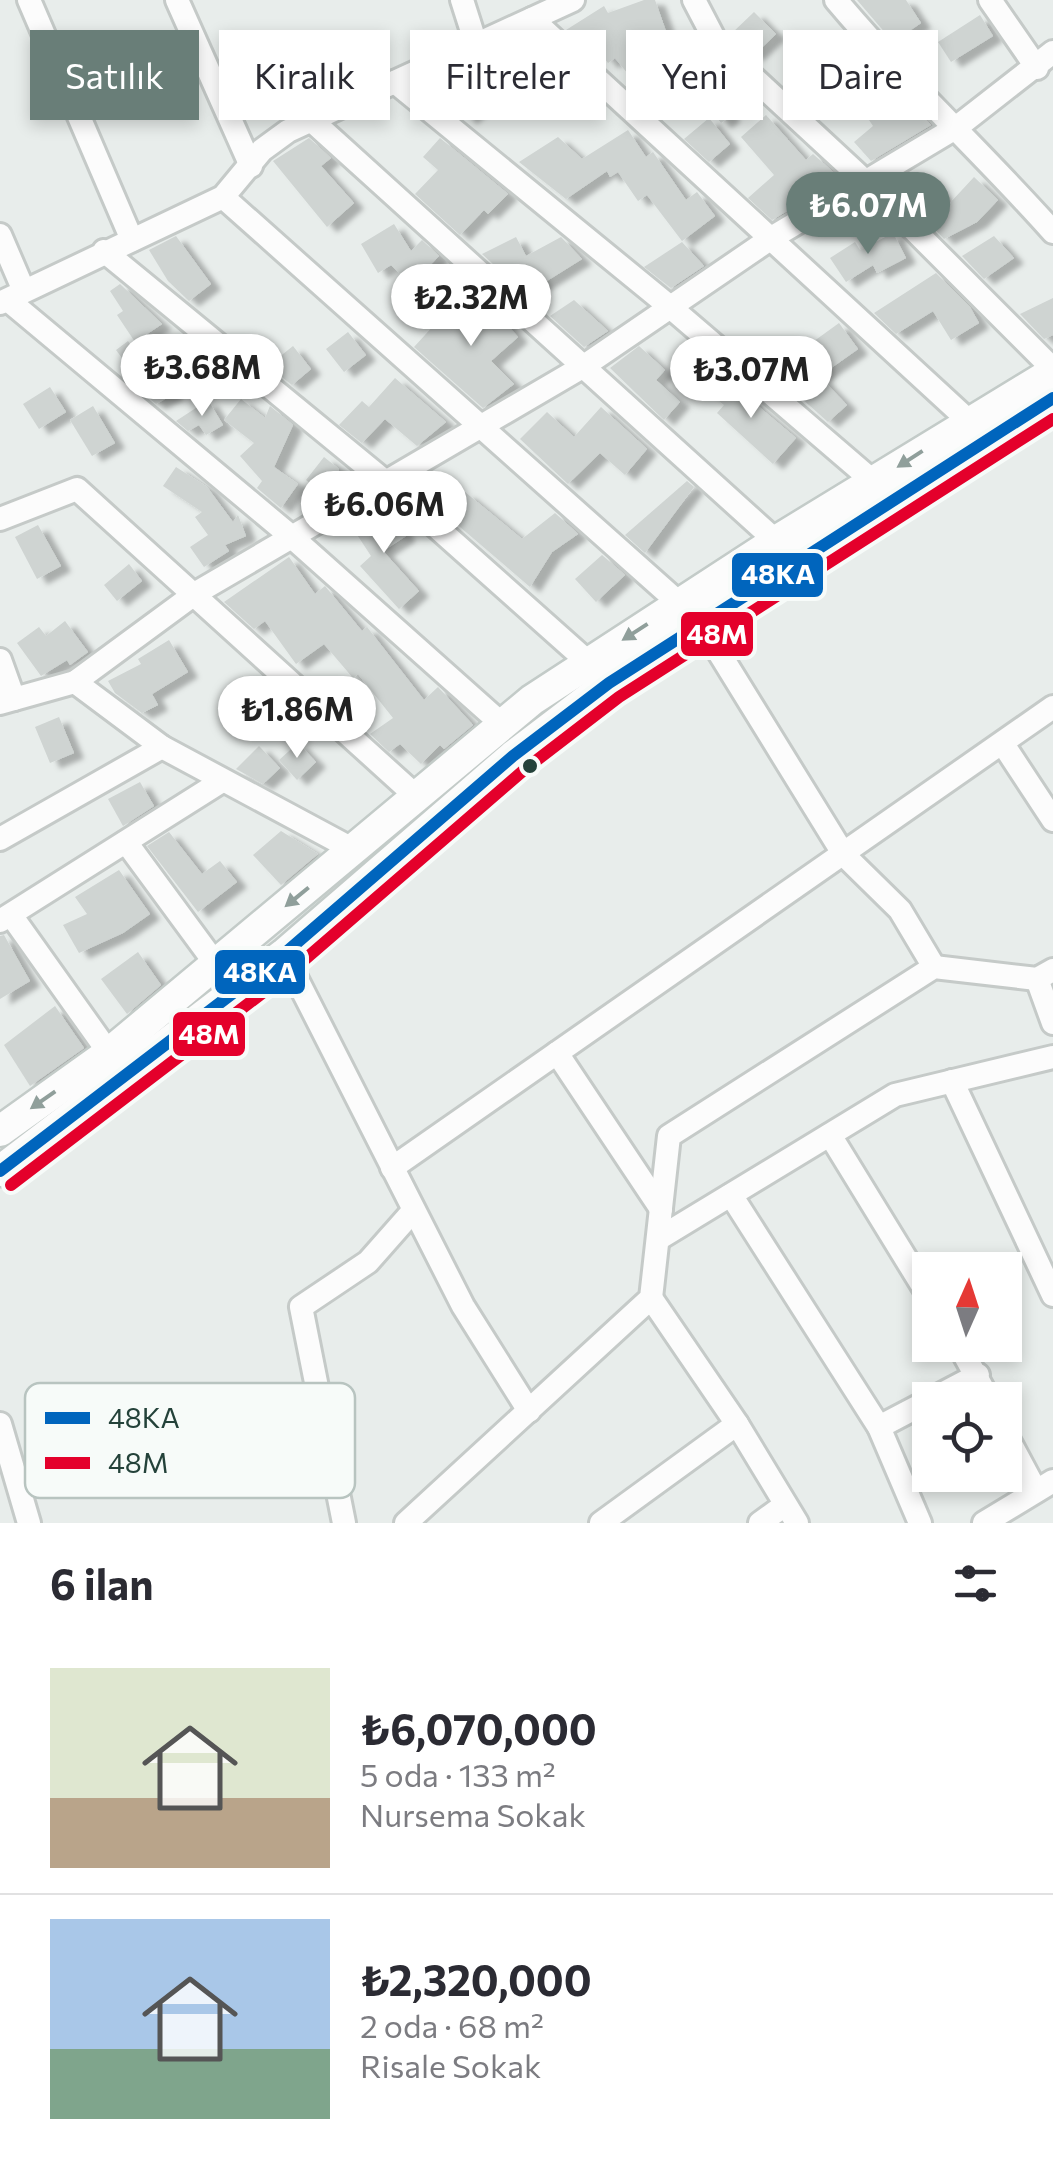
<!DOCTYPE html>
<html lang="tr">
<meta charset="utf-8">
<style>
:root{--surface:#fff;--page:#f2f2f3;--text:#2b2b33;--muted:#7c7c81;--line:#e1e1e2;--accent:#697e78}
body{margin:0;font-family:Commissioner,sans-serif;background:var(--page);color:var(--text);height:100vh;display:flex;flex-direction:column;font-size:38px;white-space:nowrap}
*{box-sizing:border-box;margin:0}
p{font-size:32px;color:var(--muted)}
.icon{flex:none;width:55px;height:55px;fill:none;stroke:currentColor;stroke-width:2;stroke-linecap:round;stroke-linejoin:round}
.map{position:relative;height:1523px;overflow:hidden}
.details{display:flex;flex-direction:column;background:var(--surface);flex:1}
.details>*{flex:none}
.top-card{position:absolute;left:30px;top:30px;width:995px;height:90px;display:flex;gap:20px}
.needle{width:65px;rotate:3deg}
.fabs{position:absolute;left:912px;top:1252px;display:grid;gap:20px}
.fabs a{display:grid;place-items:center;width:110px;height:110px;border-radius:0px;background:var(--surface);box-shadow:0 5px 15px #0003;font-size:50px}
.price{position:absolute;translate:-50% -85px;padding:0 22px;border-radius:35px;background:#fff;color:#222;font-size:32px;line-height:65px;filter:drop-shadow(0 2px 5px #0008)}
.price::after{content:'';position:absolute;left:50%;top:60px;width:30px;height:22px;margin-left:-15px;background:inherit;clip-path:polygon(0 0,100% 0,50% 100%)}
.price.current{background:var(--accent);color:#fff}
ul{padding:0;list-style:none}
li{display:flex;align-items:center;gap:30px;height:250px;padding:0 50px}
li+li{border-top:2px solid var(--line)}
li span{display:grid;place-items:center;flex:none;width:280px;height:200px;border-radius:0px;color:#555}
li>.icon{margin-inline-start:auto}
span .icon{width:120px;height:120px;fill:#fffc;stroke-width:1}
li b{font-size:42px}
h2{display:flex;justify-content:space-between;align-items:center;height:120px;padding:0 50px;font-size:42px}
.chip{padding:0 35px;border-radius:0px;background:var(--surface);box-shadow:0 5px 15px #0003;font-size:35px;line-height:90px}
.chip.current{background:var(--accent);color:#fff}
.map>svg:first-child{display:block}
</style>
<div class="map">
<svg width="1053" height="1523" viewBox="0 0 1053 1523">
<defs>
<filter id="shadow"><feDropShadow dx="10" dy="5.5" stdDeviation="2.5" flood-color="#0004"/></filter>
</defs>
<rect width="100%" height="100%" fill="#e8edeb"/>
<!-- building -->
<g fill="#cfd4d2" filter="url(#shadow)">
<path d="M644 0H655L668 37 677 32 707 79 719 70 738 93 724 105 731 116 721 123 681 72 666 82 662 76 641 90 615 58 608 63 599 51 593 55 566 30 604 6 608 13Z"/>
<path d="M857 0H906L921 23 893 42Z"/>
<path d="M754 12 776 34 753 56 731 34Z"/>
<path d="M980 15 993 36 951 62 938 42Z"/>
<path d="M844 32 864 55 834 76 816 51Z"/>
<path d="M533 44 552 76 509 103 501 89 467 119 447 95 477 69 483 75Z"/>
<path d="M890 84 908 110 913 106 931 125 871 161 854 142 873 126 859 105Z"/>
<path d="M766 115 806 160 813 154 841 179 772 220 748 198 774 175 741 137Z"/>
<path d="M709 118 730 144 709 162 684 139Z"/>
<path d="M628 130 646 157 653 152 686 200 697 192 715 216 682 241 647 195 638 201 618 172 610 177 607 171 566 199 519 162 558 137 582 159Z"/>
<path d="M309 138 331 158 321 166 354 203 327 227 273 161Z"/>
<path d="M440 138 508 194 488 214 484 210 460 235 415 194 438 170 423 157Z"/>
<path d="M922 174 949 204 974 177 998 200 977 222 944 239 901 194Z"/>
<path d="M394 224 411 251 422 240 439 256 411 285 391 265 378 273 361 244Z"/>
<path d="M893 233 906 258 877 273 873 265 846 282 830 258 855 242 860 250Z"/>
<path d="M176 236 211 284 189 301 168 281 149 250Z"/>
<path d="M994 236 1014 258 984 279 962 256Z"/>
<path d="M516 237 526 256 561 237 582 259 526 294 482 254Z"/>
<path d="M682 242 704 266 671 288 644 267Z"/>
<path d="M936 273 970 307 979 323 951 340 933 311 896 334 874 313Z"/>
<path d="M120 284 162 324 135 342 117 315 123 311 110 291Z"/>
<path d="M479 293 518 337 491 361 514 384 483 408 414 347 435 324Z"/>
<path d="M1053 298V335L1044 339 1020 314Z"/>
<path d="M574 300 608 331 584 347 550 316Z"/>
<path d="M839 323 858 349 817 378 799 352Z"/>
<path d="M348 332 366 355 344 372 326 349Z"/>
<path d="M128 341 154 375 161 371 174 394 156 404 136 387 140 382 116 350Z"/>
<path d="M293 346 311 369 292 385 268 366Z"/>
<path d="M639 346 665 370 656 380 680 402 664 420 610 368Z"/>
<path d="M721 375 796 438 773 464 717 413 724 405 707 391Z"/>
<path d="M395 378 446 422 417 446 385 419 362 443 339 425 362 401 369 407Z"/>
<path d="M821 378 847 405 828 422 800 397Z"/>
<path d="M50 387 66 412 39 429 23 404Z"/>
<path d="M241 399 265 418 270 406 293 425 274 467 298 484 281 508 257 488 262 481 240 456 254 443 224 420Z"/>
<path d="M208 400 223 425 206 435 199 425 188 431 176 421Z"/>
<path d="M93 406 115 443 92 456 70 420Z"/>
<path d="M601 407 647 449 625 475 600 453 568 484 520 439 547 412 574 437Z"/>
<path d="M324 457 339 469V475L324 494 306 480Z"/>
<path d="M176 467 207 487 233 522 238 515 246 536 225 545 229 551 204 567 190 547 208 535 195 517 202 512 163 486Z"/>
<path d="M687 481 694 487 645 553 625 535Z"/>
<path d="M465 492 522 539 555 513 578 534 552 552 530 587 446 515Z"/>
<path d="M385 505 406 536 383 551 419 591 399 609 360 566 371 556 352 527Z"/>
<path d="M38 525 61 566 37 579 15 537Z"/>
<path d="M602 555 625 575 596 602 575 579Z"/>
<path d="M289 557 315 594 325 586 362 631 367 627 424 700 438 687 473 725 444 749 440 745 421 764 400 744 389 752 370 734 393 718 358 674 353 678 324 644 296 664 265 621 254 629 224 602Z"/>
<path d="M129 564 142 581 117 601 104 585Z"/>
<path d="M65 621 88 652 70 665 67 660 41 676 17 643 39 627 46 636Z"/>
<path d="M169 640 188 672 152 694 158 705 142 713 115 693 108 681 141 664 138 659Z"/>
<path d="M59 717 74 753 50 763 35 727Z"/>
<path d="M298 743 316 762 297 780 279 760Z"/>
<path d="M259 746 280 768 263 784 236 769Z"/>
<path d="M140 782 154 806 123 826 108 799Z"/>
<path d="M281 831 318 854 281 885 253 855Z"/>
<path d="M169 832 202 874 220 861 237 882 198 912 147 846Z"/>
<path d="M119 870 150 914 123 933 79 953 63 925 87 914 75 897Z"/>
<path d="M4 935 30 981 0 999V936Z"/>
<path d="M138 952 161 985 127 1014 101 979Z"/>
<path d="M55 1006 84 1048 30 1086 4 1045Z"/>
</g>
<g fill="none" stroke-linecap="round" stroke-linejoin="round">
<defs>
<g id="street">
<path d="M29 0 132 240"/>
<path d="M177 0 251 166"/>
<path d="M462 0 476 44"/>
<path d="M694 0 717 44 866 182 1053 369"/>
<path d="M836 0C904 81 983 153 1053 232"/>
<path d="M990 0 1037 68"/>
<path d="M532 19 969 421"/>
<path d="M395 82 669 306 874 482"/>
<path d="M310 119 776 541"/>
<path d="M223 197 679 603"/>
<path d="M0 235 24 291"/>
<path d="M104 251 387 483 588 662"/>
<path d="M8 300 293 538 503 725"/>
<path d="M0 303 223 197 262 150 288 131 573 0"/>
<path d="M0 519 77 489 416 796"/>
<path d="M702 625 844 855 900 910 934 967"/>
<path d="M0 660 14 699"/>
<path d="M75 682 162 747 354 850"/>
<path d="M0 703 75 682 196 593 584 366 773 237 957 127 1053 52"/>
<path d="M1003 744 1053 820"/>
<path d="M0 839 162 747"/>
<path d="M126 842 215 963"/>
<path d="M11 915 109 1053"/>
<path d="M0 921 222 781"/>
<path d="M284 954 463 1306 529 1411"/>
<path d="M1037 979 1053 1023"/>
<path d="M557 1053 661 1209"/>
<path d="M952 1081 1053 1295"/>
<path d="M830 1135 930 1298"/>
<path d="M392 1168 1053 707"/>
<path d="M731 1195 879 1427 920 1523"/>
<path d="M658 1239 895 1095 1053 1057"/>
<path d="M651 1298 737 1424 797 1523"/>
<path d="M959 1345 989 1400"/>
<path d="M0 1424 29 1523"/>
<path d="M879 1427 978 1375"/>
<path d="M1005 1433 1036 1491"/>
<path d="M344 1523 301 1307 368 1262 413 1211"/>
<path d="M406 1523 651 1298 669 1136 934 967 1037 979 1053 970"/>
<path d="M601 1523 737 1424"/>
<path d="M760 1523 785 1505"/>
<path d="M984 1523 1053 1481"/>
</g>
<g id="secondary">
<path d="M0 1131 109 1053 532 700 776 541 1053 372"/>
<path d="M0 1171 284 954 513 756 609 683 1053 398"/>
</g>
</defs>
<!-- street casing -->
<use href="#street" stroke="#c5cac8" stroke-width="28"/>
<!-- secondary casing -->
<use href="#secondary" stroke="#c3cbc8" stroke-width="35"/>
<!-- street -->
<use href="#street" stroke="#fcfcfc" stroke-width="22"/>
<!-- secondary -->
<use href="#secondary" stroke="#fcfcfc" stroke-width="30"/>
<defs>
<path id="bus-1" d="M0 1171 284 954 513 756 609 683 1053 398"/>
<path id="bus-2" d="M11 1185 295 968 524 770 619 697 1053 419"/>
</defs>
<!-- bus-1 casing -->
<use href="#bus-1" stroke="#f7fbf9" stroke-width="20"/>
<!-- bus-2 casing -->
<use href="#bus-2" stroke="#f7fbf9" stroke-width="20"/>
<!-- bus-1 -->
<use href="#bus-1" stroke="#0065bd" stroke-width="12"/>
<!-- bus-2 -->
<use href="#bus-2" stroke="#e4002b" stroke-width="12"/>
</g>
<!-- one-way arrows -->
<defs><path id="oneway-solid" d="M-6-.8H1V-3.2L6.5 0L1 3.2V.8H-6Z" transform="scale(2.5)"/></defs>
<g fill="#909f9b">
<use href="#oneway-solid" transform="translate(910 459) rotate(147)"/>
<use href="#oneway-solid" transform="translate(635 632) rotate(147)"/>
<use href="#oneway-solid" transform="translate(297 897) rotate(141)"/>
<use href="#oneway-solid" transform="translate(43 1100) rotate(145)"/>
</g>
<!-- markers -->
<circle fill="#24423a" stroke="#f7fbf9" stroke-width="4" cx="530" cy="766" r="9"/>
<!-- legend -->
<rect x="25" y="1383" width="330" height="115" rx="15" fill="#f7fbf9" stroke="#b8c4c0" stroke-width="2.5"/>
<rect x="45" y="1412" width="45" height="12" fill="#0065bd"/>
<rect x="45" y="1457" width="45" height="12" fill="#e4002b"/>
<g font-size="28" fill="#24423a">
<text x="108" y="1428">48KA</text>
<text x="108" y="1473">48M</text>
</g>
<g stroke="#f7fbf9" stroke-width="4">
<rect x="730" y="551" width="95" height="48" rx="10" fill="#0065bd"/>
<rect x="679" y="610" width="76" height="48" rx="10" fill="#e4002b"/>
<rect x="213" y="948" width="94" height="48" rx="10" fill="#0065bd"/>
<rect x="171" y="1010" width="76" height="48" rx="10" fill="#e4002b"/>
</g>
<g font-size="28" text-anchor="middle" font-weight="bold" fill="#fff">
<text x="778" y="584">48KA</text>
<text x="717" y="644">48M</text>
<text x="260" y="982">48KA</text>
<text x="209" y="1044">48M</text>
</g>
</svg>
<div class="fabs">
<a><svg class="needle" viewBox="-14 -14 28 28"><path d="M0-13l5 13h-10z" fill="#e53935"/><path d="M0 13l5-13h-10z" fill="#7c7c81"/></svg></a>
<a><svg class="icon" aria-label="locate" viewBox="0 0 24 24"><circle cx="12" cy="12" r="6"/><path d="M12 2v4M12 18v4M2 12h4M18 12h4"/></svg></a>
</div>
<b class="price current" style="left:868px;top:257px">₺6.07M</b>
<b class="price" style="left:471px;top:349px">₺2.32M</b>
<b class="price" style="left:202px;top:419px">₺3.68M</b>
<b class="price" style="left:751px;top:421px">₺3.07M</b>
<b class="price" style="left:384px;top:556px">₺6.06M</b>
<b class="price" style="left:297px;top:761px">₺1.86M</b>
<div class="top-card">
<a class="chip current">Satılık</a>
<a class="chip">Kiralık</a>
<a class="chip">Filtreler</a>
<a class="chip">Yeni</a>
<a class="chip">Daire</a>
</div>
</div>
<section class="details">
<h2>6 ilan<svg class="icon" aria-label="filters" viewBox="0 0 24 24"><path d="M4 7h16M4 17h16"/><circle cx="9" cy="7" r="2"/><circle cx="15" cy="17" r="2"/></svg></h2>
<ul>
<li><span style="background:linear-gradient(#dfe7d0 65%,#b9a48a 0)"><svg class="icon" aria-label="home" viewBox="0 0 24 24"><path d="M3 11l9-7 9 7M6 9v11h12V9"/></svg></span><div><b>₺6,070,000</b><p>5 oda · 133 m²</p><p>Nursema Sokak</p></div></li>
<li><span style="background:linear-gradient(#a9c7e8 65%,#7fa58c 0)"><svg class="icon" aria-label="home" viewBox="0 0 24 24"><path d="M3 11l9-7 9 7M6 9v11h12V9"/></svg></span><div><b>₺2,320,000</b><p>2 oda · 68 m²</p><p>Risale Sokak</p></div></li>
</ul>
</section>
